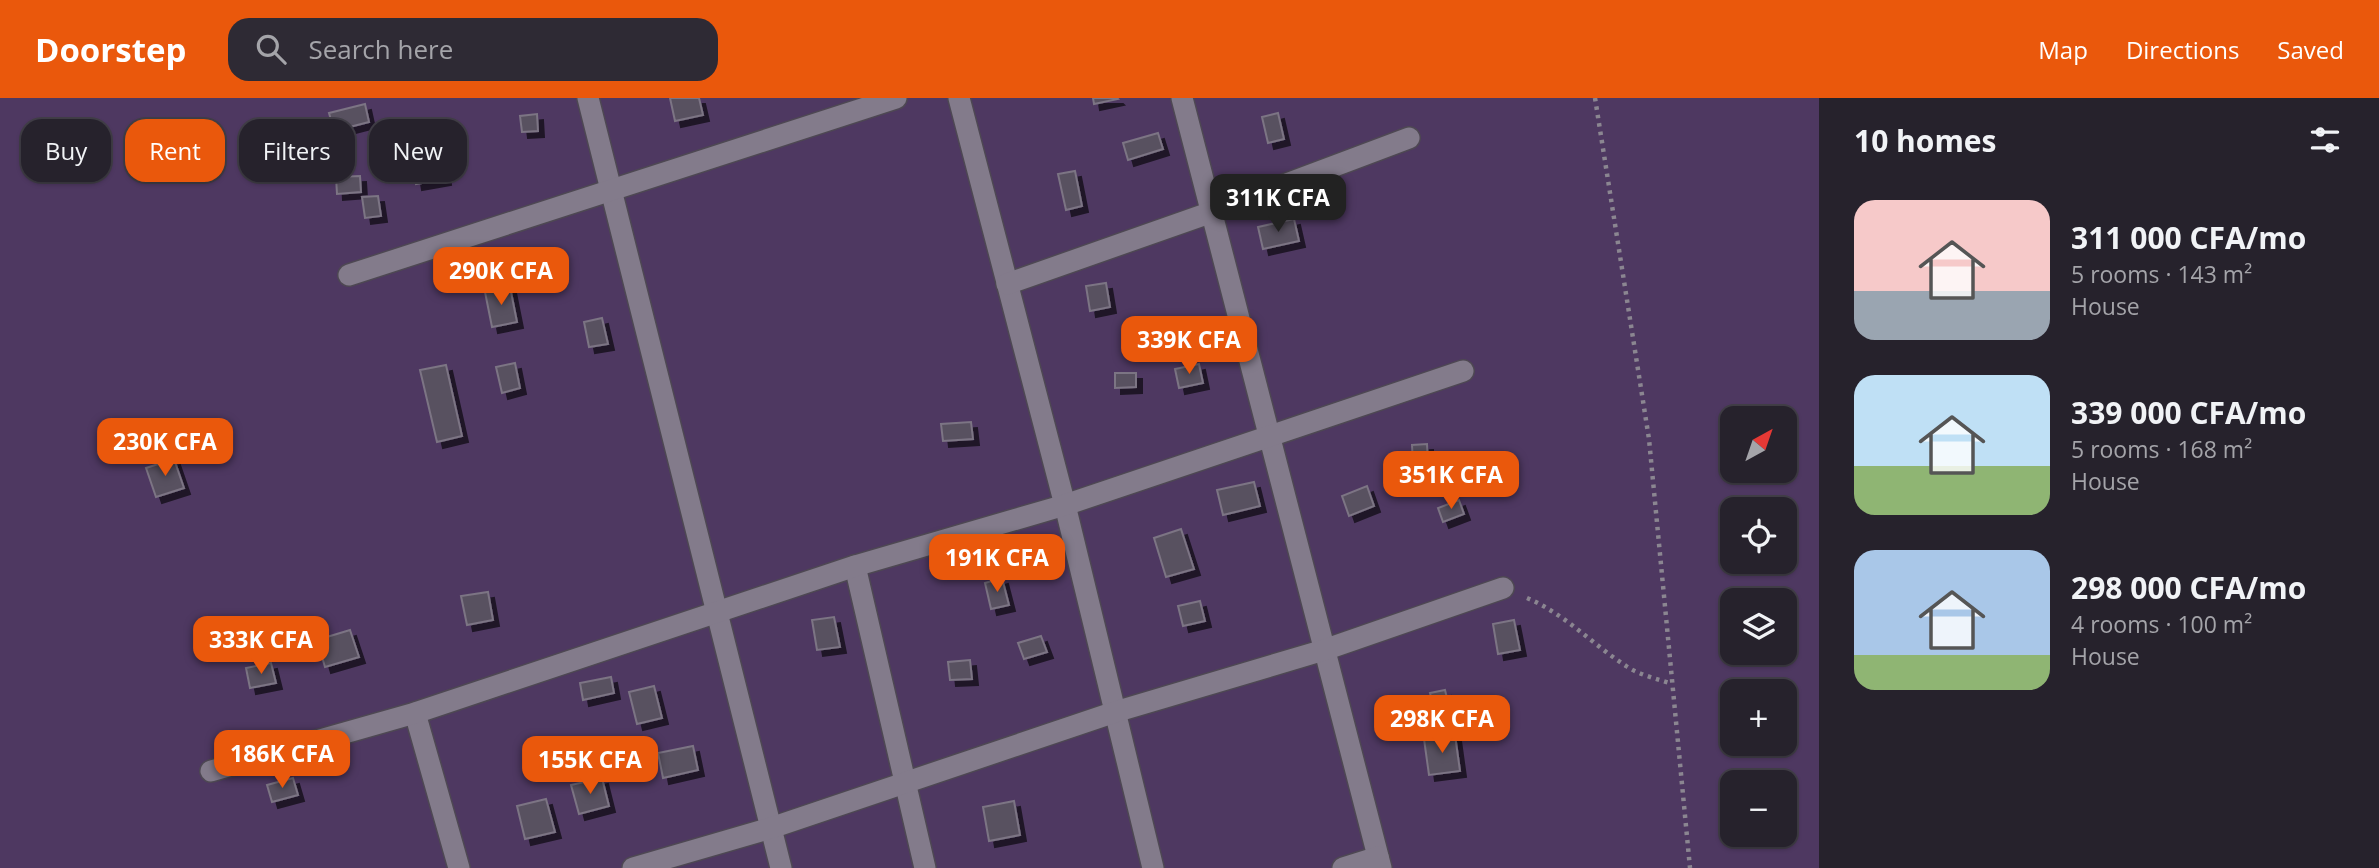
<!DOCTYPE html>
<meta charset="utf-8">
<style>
:root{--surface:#26222c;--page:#2e2a34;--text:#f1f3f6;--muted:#a4a4a9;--line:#423f48;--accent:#ea580c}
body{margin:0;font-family:"Open Sans",sans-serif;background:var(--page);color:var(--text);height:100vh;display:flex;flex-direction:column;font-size:26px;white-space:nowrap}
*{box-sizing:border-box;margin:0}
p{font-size:23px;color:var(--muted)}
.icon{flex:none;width:38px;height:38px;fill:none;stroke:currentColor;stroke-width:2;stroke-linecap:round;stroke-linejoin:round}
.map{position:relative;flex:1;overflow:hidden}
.panel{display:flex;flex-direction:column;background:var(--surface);width:560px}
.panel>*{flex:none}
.hud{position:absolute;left:21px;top:21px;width:665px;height:63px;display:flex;gap:14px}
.needle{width:46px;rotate:40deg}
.tools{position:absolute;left:1720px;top:308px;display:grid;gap:14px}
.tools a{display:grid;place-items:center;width:77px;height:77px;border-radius:14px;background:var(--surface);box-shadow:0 2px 5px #0004,0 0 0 2px var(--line);font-size:35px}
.price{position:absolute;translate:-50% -60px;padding:0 16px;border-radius:14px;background:var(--accent);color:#fff;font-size:23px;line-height:46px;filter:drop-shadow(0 2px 4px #0008)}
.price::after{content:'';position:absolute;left:50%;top:42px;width:21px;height:16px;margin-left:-10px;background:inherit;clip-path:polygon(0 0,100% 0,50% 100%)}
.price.active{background:#222;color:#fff}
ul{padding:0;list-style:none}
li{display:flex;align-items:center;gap:21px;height:175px;padding:0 35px}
li span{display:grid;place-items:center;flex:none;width:196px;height:140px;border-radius:21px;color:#555}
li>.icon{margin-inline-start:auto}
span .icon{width:84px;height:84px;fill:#fffc;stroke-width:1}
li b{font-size:30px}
h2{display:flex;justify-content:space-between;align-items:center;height:84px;padding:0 35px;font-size:30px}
.chip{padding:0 24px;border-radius:21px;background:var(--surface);box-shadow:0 2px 5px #0004,0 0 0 2px var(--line);font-size:24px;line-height:63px}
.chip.active{background:var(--accent);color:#fff}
header{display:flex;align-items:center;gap:42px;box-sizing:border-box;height:98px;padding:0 35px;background:var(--accent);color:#fff}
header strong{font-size:33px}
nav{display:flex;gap:38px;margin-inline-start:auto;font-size:24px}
.search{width:490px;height:63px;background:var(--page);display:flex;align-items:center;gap:18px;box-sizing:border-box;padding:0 24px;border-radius:21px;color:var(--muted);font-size:26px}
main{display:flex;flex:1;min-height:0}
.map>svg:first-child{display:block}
</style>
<header>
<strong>Doorstep</strong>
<div class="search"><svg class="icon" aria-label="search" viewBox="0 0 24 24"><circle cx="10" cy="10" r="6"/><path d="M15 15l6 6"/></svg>Search here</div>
<nav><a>Map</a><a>Directions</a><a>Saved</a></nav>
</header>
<main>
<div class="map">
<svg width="1819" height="770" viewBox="0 0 1819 770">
<defs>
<filter id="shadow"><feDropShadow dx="6" dy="6" stdDeviation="0" flood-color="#0009"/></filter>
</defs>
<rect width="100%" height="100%" fill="#332d3a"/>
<!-- green -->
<path fill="#4e3861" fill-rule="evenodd" d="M0 0H1819V770H0ZM1732 320H1785V373H1732ZM1732 411H1785V464H1732ZM1732 502H1785V555H1732ZM1732 593H1785V646H1732ZM1732 684H1785V737H1732Z"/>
<!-- building -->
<g fill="#595160" stroke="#7c7484" stroke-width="2" filter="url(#shadow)">
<path d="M670 0H699L703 17 675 23Z"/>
<path d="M1093 0H1117L1118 1 1094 6Z"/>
<path d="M365 6 369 24 334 33 329 15Z"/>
<path d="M1278 15 1284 41 1268 45 1262 19Z"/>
<path d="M537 16 538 33 522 34 520 18Z"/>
<path d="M1158 35 1163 51 1128 62 1123 45Z"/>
<path d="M442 62 445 81 416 86 413 67Z"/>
<path d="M1075 73 1082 108 1066 112 1058 76Z"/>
<path d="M360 78 361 94 337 96 336 79Z"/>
<path d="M378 98 381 118 365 120 362 99Z"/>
<path d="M1294 121 1299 143 1263 151 1258 129Z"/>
<path d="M1106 185 1110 209 1090 213 1086 188Z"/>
<path d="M510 189 517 224 492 229 485 194Z"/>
<path d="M602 220 608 246 589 249 584 224Z"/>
<path d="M515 265 520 290 502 295 496 269Z"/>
<path d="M1199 266 1203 285 1179 290 1175 271Z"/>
<path d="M446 267 462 338 437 344 420 272Z"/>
<path d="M1115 275H1136V289L1115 290Z"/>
<path d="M971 324 973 341 943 343 941 326Z"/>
<path d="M1427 346 1428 367 1413 368 1412 347Z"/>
<path d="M174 361 184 390 156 399 146 370Z"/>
<path d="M1254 384 1260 408 1223 417 1217 392Z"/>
<path d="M1367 388 1374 408 1349 418 1342 398Z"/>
<path d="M1459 402 1464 416 1443 424 1438 410Z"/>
<path d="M1181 431 1194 471 1166 479 1154 440Z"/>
<path d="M1002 480 1009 507 991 511 985 485Z"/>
<path d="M488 494 493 522 467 527 461 498Z"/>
<path d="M1200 503 1205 523 1183 528 1178 508Z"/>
<path d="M834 519 840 549 817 552 812 522Z"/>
<path d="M1514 522 1520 552 1498 556 1493 526Z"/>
<path d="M350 532 359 559 325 569 317 542Z"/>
<path d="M1041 538 1047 554 1024 561 1018 545Z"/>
<path d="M970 562 972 581 950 582 948 564Z"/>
<path d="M271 565 276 585 250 590 246 570Z"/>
<path d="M611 579 614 595 583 602 580 585Z"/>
<path d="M654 588 662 620 637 626 629 594Z"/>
<path d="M1445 592 1453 624 1438 628 1430 595Z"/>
<path d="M1455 637 1460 673 1429 677 1424 641Z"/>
<path d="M693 648 698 672 663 680 658 655Z"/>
<path d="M293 680 298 697 272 704 267 687Z"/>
<path d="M602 680 609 708 579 716 571 687Z"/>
<path d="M546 701 555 734 525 741 517 708Z"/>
<path d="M1014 703 1020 737 989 743 983 709Z"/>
</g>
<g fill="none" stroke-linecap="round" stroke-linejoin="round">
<defs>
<g id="minor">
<path d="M588 0 781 770"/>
<path d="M959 0 1065 407 1153 770"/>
<path d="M1182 0 1381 770"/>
<path d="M349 177 896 0"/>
<path d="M1007 186 1212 114 1409 40"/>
<path d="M855 468 925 770"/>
<path d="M415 615 459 770"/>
<path d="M211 673 415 615 855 468 1065 407 1463 273"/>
<path d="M633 770 771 730 1115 614 1324 552 1503 490"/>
<path d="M1343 770 1378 759"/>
</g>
</defs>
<!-- minor casing -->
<use href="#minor" stroke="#4e4853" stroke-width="24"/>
<!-- path -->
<g stroke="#8b8691" stroke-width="4.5" stroke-dasharray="3.5 5" stroke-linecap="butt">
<path d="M1595 0 1649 341 1690 770"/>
<path d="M1527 500C1565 516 1592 546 1626 568 1639 577 1658 581 1672 586"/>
</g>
<!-- minor -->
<use href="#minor" stroke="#837b8b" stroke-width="21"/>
</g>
</svg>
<div class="tools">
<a><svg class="needle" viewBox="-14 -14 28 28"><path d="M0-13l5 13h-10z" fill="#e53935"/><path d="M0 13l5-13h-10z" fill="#a4a4a9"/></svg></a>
<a><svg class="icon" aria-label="locate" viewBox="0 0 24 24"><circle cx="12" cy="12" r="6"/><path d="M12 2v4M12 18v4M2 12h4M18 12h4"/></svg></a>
<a><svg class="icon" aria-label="layers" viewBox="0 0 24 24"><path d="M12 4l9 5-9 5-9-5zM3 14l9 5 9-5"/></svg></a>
<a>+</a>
<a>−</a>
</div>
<b class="price active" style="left:1278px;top:136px">311K CFA</b>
<b class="price" style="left:501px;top:209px">290K CFA</b>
<b class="price" style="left:1189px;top:278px">339K CFA</b>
<b class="price" style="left:165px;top:380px">230K CFA</b>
<b class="price" style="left:1451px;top:413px">351K CFA</b>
<b class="price" style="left:997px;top:496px">191K CFA</b>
<b class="price" style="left:261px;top:578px">333K CFA</b>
<b class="price" style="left:1442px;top:657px">298K CFA</b>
<b class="price" style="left:282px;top:692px">186K CFA</b>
<b class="price" style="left:590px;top:698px">155K CFA</b>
<div class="hud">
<a class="chip">Buy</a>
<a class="chip active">Rent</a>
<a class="chip">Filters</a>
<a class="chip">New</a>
</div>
</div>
<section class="panel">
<h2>10 homes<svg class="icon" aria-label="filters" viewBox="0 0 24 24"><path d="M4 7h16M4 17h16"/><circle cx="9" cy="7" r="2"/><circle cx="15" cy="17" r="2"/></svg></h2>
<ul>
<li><span style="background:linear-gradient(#f6c9c9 65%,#9aa5b1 0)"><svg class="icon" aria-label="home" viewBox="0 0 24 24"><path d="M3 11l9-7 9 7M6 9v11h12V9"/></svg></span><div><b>311 000 CFA/mo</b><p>5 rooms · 143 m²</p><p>House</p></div></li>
<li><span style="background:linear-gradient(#bfe0f5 65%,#8fb573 0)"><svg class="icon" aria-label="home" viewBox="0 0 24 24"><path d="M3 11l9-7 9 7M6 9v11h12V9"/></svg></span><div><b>339 000 CFA/mo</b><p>5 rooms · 168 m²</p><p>House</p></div></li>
<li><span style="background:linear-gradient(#a9c7e8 75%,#8fb573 0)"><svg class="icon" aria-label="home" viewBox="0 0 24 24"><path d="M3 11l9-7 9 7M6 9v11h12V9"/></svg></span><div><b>298 000 CFA/mo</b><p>4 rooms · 100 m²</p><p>House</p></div></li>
</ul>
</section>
</main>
